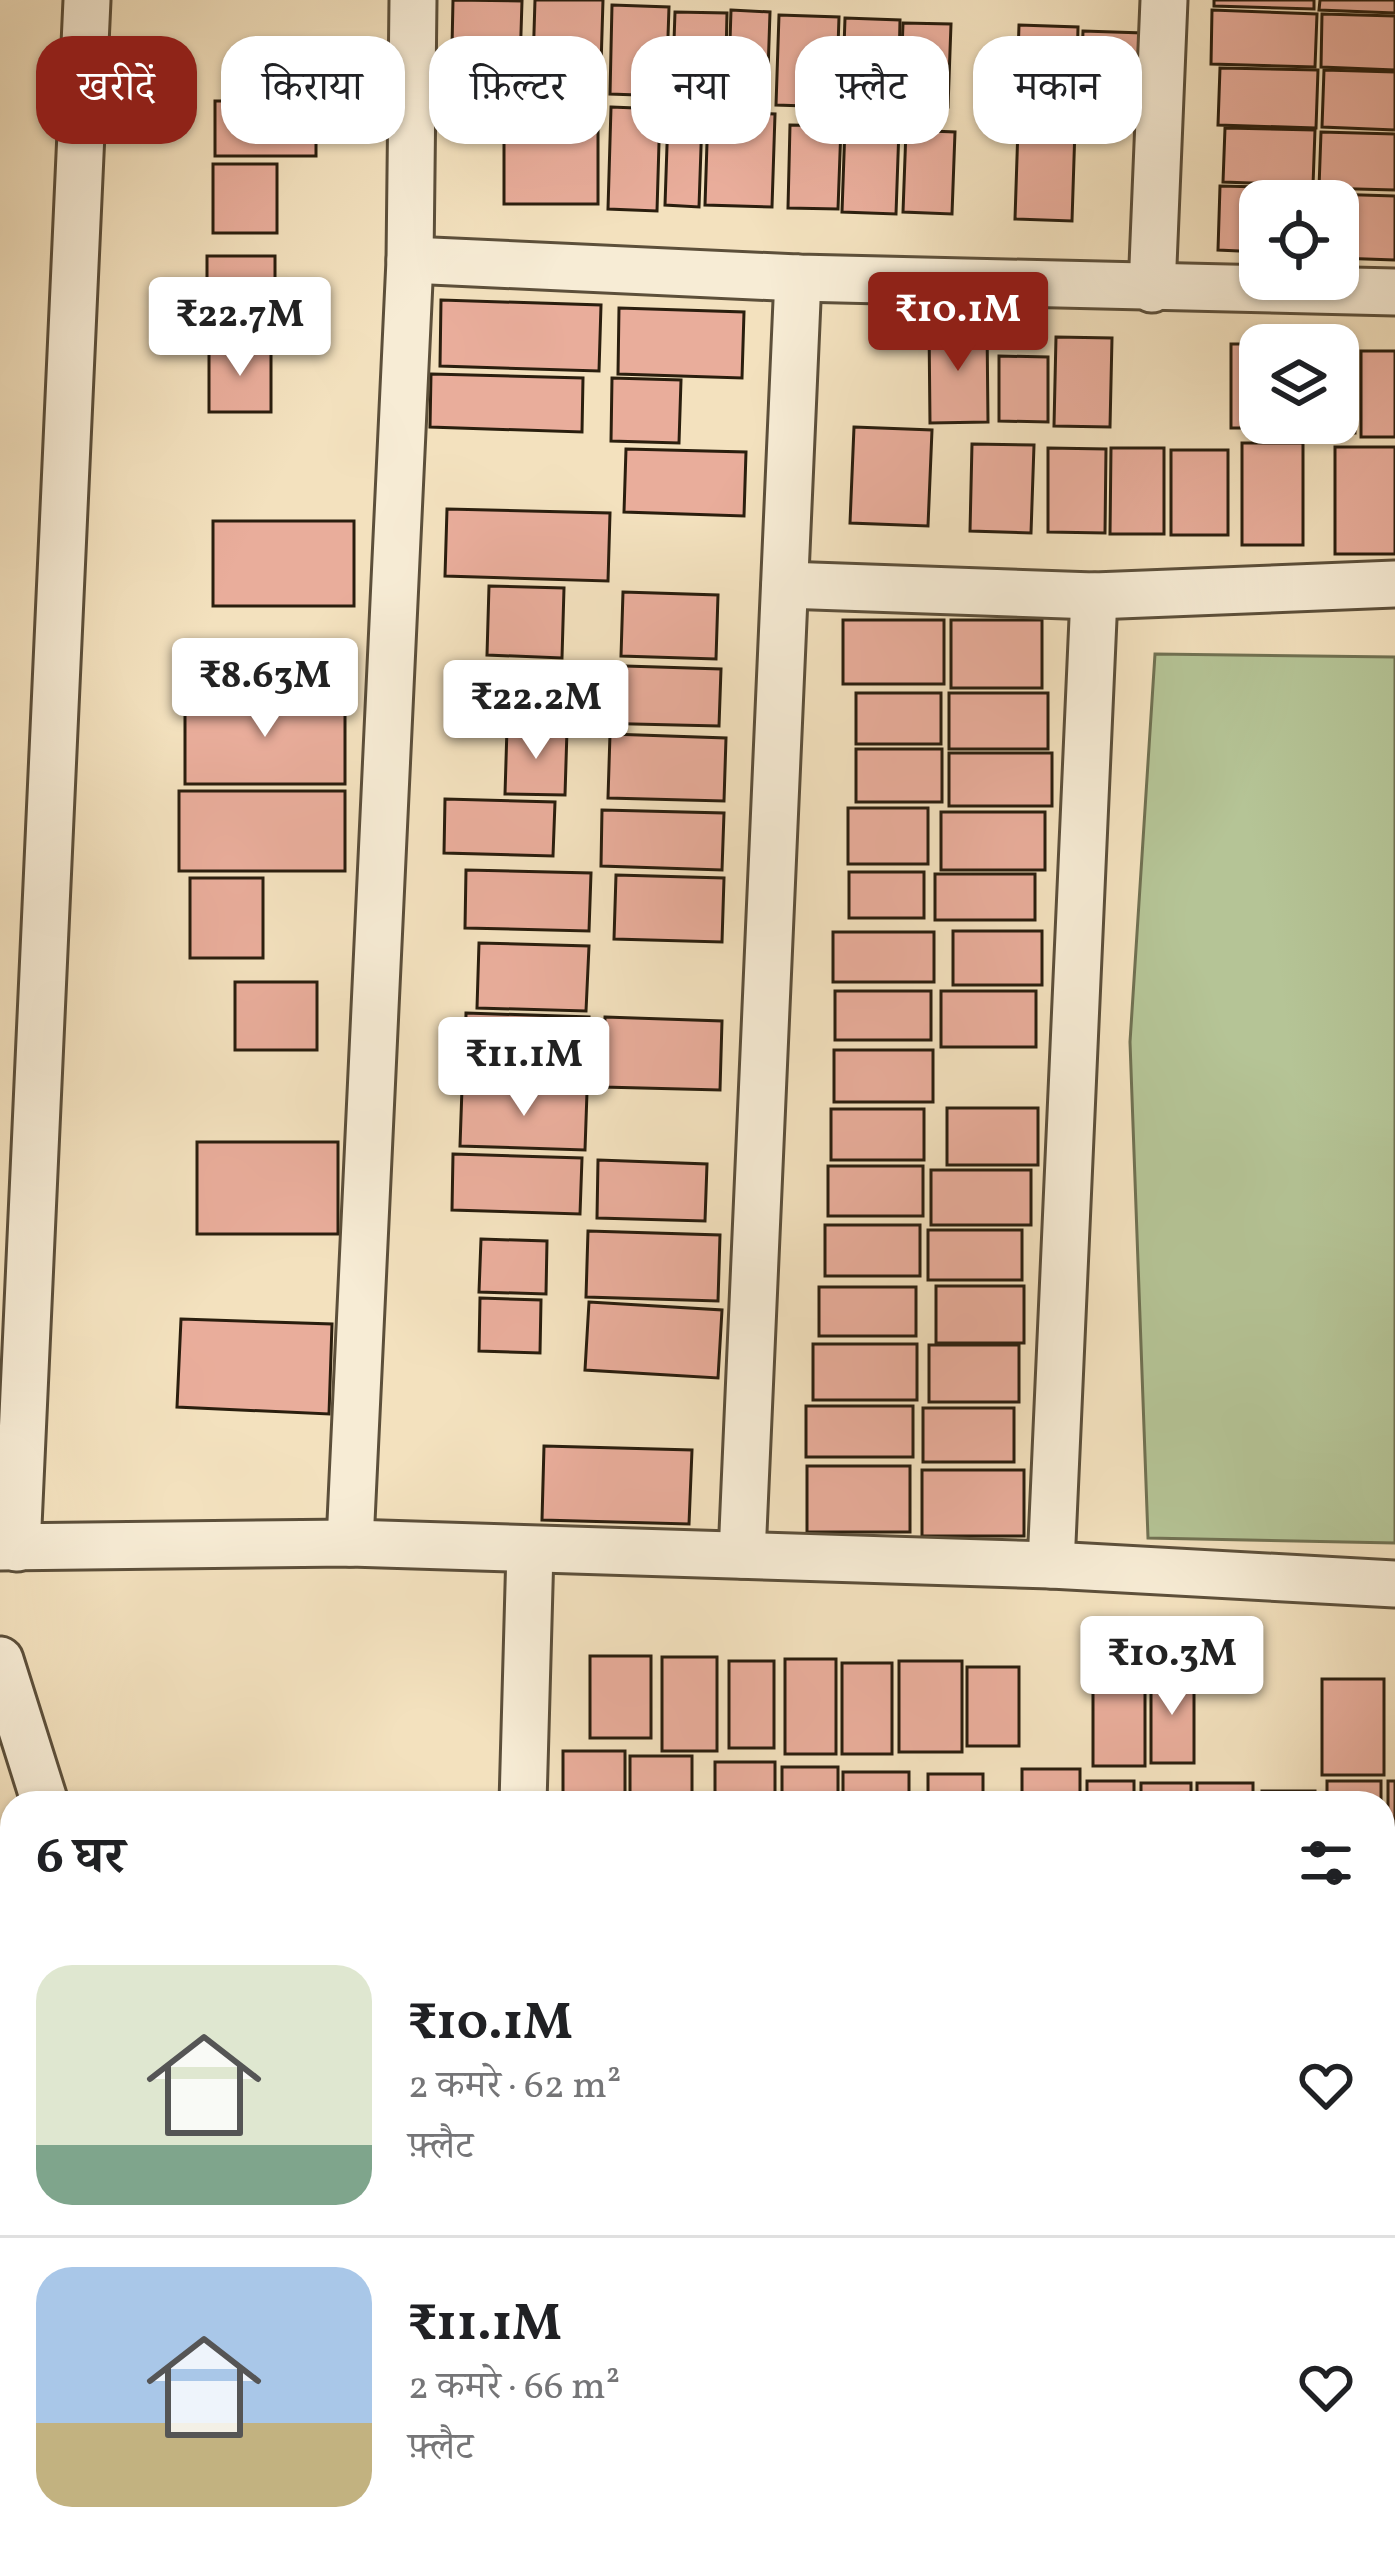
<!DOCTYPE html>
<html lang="hi">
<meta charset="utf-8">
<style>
:root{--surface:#fff;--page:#f2f2f2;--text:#202124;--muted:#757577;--line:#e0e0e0;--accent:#8f2418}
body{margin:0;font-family:Vollkorn,"Noto Serif Devanagari",serif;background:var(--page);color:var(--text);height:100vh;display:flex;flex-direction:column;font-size:45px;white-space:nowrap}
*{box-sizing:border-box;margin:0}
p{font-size:39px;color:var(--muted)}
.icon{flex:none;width:66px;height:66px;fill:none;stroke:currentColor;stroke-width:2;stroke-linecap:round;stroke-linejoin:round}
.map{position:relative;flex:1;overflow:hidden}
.panel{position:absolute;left:0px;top:1791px;width:1395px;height:771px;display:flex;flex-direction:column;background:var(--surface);border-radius:36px 36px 0 0;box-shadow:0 3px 9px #0004}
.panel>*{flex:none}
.banner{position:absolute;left:36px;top:36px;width:1323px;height:108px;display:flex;gap:24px}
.fabs{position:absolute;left:1239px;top:180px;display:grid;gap:24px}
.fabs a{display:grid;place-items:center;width:120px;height:120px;border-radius:24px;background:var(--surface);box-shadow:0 3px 9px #0004;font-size:60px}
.price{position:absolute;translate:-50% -102px;padding:0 27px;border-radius:12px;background:#fff;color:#222;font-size:39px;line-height:78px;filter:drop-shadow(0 3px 6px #0008)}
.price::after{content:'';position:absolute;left:50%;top:72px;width:36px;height:27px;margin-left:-18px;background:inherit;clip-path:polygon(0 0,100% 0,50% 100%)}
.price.on{background:var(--accent);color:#fff}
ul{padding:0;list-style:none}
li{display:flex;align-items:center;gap:36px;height:300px;padding:0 36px}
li+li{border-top:3px solid var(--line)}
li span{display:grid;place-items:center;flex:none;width:336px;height:240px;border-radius:36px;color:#555}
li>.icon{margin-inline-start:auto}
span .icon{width:144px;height:144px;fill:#fffc;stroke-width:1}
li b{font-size:51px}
h2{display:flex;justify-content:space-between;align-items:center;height:144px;padding:0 36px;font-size:51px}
.tag{padding:0 42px;border-radius:36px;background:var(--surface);box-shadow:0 3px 9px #0004;font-size:42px;line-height:108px}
.tag.on{background:var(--accent);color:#fff}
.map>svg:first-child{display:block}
</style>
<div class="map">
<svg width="1395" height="2560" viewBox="0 0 1395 2560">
<rect width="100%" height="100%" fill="#f3e1be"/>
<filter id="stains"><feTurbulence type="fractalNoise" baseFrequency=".00167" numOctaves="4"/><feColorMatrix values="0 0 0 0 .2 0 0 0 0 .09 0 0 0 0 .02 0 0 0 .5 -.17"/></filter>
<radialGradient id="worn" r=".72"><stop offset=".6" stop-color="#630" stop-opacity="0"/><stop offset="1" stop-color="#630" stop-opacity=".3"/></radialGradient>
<!-- green -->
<path fill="#b5c496" stroke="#707152" stroke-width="3" d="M1155 654 1395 657V1543L1148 1538 1130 1042Z"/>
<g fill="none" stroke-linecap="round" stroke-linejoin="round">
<!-- stream -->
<g stroke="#6e7e6e" stroke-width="12">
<path d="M0 2019 12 2058"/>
<path d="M161 2550 164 2560"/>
</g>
</g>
<!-- building -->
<g fill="#e9ad9b" stroke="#2a1e0e" stroke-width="3">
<path d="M453 0 522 1 519 96 451 94Z"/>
<path d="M535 0H603L600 99 532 97Z"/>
<path d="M1214 0H1314V9L1214 6Z"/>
<path d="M1320 0H1395V13L1319 10Z"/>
<path d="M612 5 669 7 666 96 610 94Z"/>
<path d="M731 10 770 12 767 103 728 102Z"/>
<path d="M1212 10 1317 14 1315 67 1211 64Z"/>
<path d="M675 12 727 13 725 100 672 99Z"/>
<path d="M1322 14 1395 16V70L1321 67Z"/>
<path d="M779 15 839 17 836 107 776 105Z"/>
<path d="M845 18 900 20 898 110 842 108Z"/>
<path d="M903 23 951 24 948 107 900 105Z"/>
<path d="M1019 25 1078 27 1076 120 1016 118Z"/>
<path d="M1083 31 1143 33 1140 125 1080 123Z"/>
<path d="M1220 68 1318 70 1316 128 1218 125Z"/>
<path d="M1324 70 1395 72V130L1322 127Z"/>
<rect x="215" y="101" width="101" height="55"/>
<path d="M611 107 660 109 657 211 608 209Z"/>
<path d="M708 112 775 114 772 207 705 205Z"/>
<rect x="504" y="113" width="94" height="91"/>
<path d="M668 116 702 118 699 207 665 205Z"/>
<path d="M790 125 841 126 838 209 788 208Z"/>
<path d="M845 126 899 128 896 214 842 212Z"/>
<path d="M1018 127 1075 128 1072 221 1015 219Z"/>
<path d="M1225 128 1315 130 1313 185 1223 182Z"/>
<path d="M906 130 955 132 952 214 903 212Z"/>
<path d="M1321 132 1395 134V190L1319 188Z"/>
<rect x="213" y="164" width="64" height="69"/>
<path d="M1220 186 1305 188V201H1260V252L1218 250Z"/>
<path d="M1329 194 1395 196V260L1338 258V201H1329Z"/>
<rect x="207" y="256" width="68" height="82"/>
<path d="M441 300 601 305 599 371 440 366Z"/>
<path d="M619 308 744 312 742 378 618 374Z"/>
<path d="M929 325H987L988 422 930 423Z"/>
<path d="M1056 337 1112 338 1110 427 1054 426Z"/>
<path d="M1231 344H1299L1260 345V423H1299V428H1231Z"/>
<rect x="209" y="345" width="62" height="67"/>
<rect x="1361" y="351" width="34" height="86"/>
<path d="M1338 354H1356L1355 433 1306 432V423H1338Z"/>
<path d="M999 356 1048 357V422L999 421Z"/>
<path d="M431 374 583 378 582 432 430 427Z"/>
<path d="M612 378 681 380 679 443 611 441Z"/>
<path d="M854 427 932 430 928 526 850 523Z"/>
<rect x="1242" y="443" width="61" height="102"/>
<path d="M972 444 1034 445 1031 533 970 531Z"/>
<rect x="1335" y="447" width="60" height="107"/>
<path d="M1048 448 1106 449 1105 533 1048 532Z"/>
<path d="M1111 448H1164V534H1110Z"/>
<path d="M626 449 746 452 744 516 624 512Z"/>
<rect x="1171" y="450" width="57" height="85"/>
<path d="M447 509 610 513 608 581 445 576Z"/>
<rect x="213" y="521" width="141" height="85"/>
<path d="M489 586 564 588 562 658 487 655Z"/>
<path d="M623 592 718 595 716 659 621 656Z"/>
<rect x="843" y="620" width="101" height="64"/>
<rect x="951" y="620" width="91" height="68"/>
<path d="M593 665 721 669 719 726 591 723Z"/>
<rect x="856" y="693" width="85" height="51"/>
<rect x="949" y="693" width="99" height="56"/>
<rect x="185" y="695" width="160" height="89"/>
<path d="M507 728 567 730 565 795 505 794Z"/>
<path d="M610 734 726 738 724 801 608 798Z"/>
<rect x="856" y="749" width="86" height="53"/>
<rect x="949" y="753" width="103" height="53"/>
<rect x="179" y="791" width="166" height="80"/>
<path d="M445 799 555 802 553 856 444 853Z"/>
<rect x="848" y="808" width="80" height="56"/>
<path d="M602 810 724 813 722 870 601 866Z"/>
<rect x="941" y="812" width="104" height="58"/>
<path d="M466 870 591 873 589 931 465 928Z"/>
<rect x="849" y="872" width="75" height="46"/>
<rect x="935" y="874" width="100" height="46"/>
<path d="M616 875 724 878 722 942 614 939Z"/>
<rect x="190" y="878" width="73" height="80"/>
<rect x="953" y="931" width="89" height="54"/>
<rect x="833" y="932" width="101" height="50"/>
<path d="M479 943 589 946 586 1011 477 1008Z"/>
<rect x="235" y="982" width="82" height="68"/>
<rect x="835" y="991" width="96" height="49"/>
<rect x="941" y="991" width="95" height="56"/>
<path d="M466 1013 589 1017 586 1083 465 1079Z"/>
<path d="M605 1017 722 1021 720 1090 603 1087Z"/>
<rect x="834" y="1050" width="99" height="52"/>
<path d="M462 1088 587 1092 585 1150 460 1146Z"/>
<rect x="947" y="1108" width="91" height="57"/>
<rect x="831" y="1109" width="93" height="51"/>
<rect x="197" y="1142" width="141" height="92"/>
<path d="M453 1154 582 1158 580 1214 452 1210Z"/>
<path d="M598 1160 707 1164 705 1221 597 1218Z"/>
<rect x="828" y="1166" width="95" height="50"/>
<rect x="931" y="1170" width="100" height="55"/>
<rect x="825" y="1225" width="95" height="51"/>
<rect x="928" y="1230" width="94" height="50"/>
<path d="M588 1231 720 1235 718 1301 586 1297Z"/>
<path d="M481 1239 547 1241 546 1294 479 1292Z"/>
<rect x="936" y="1286" width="88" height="57"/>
<rect x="819" y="1287" width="97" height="49"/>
<path d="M480 1298 541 1300 540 1353 479 1351Z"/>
<path d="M589 1302 722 1310 718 1378 585 1370Z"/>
<path d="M181 1319 332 1324 329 1414 177 1407Z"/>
<rect x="813" y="1344" width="104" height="56"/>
<rect x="929" y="1345" width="90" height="57"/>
<rect x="806" y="1406" width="107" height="51"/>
<rect x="923" y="1408" width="91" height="54"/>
<path d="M544 1446 692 1450 689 1524 542 1520Z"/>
<rect x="807" y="1466" width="103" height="66"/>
<rect x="922" y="1470" width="102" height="66"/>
<rect x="590" y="1656" width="61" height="82"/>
<rect x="662" y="1657" width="55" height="94"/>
<rect x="785" y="1659" width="51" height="95"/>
<rect x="729" y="1661" width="45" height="87"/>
<rect x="899" y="1661" width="63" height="91"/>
<rect x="842" y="1663" width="50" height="91"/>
<rect x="967" y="1667" width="52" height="79"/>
<rect x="1093" y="1668" width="52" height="98"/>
<rect x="1151" y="1672" width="43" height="91"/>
<rect x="1322" y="1679" width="62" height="96"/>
<rect x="563" y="1751" width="62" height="52"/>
<rect x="630" y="1756" width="62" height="47"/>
<rect x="715" y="1762" width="60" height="41"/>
<rect x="782" y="1767" width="56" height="36"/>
<rect x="1022" y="1769" width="58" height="34"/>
<rect x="843" y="1772" width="66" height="31"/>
<rect x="928" y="1774" width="55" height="29"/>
<rect x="1087" y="1781" width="47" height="22"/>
<rect x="1327" y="1781" width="54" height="22"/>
<rect x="1388" y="1781" width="7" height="97"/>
<rect x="1141" y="1783" width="50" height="20"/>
<rect x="1197" y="1783" width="56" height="20"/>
<rect x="1262" y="1791" width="53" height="12"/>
<rect x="1383" y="1971" width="12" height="56"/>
<path d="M1383 2030 1395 2031V2088H1383Z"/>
<rect x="1383" y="2095" width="7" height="48"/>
<rect x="1383" y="2151" width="12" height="51"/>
<rect x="1383" y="2207" width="12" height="58"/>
<rect x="1383" y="2273" width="12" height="52"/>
<rect x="1383" y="2391" width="12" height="54"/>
<rect x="561" y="2550" width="59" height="10"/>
<rect x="840" y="2550" width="66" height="4"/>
<rect x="1169" y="2550" width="57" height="10"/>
<rect x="1293" y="2550" width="45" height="8"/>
</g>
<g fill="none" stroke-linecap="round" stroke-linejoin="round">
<defs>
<g id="minor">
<path d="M410 260 798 278 1395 292"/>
<path d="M1152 289 1164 0"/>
<path d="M785 585 1094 596 1395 584"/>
<path d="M350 1543 410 260 413 0"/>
<path d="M0 1547 350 1543 1051 1565 1395 1584"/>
<path d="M17 1548 87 0"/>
<path d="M742 1555 798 278"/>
<path d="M1051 1565 1094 596"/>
<path d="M0 1660 45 1803"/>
<path d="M523 1803 530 1550"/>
<path d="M1383 1913H1395"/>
<path d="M278 2550 281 2560"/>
<path d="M494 2560 495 2550"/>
<path d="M1237 2560V2550"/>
</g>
<g id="secondary">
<path d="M0 2367 12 2406"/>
<path d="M56 2550 59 2560"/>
</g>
</defs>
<!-- minor casing -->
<use href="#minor" stroke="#5c4f3a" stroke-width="51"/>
<!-- secondary casing -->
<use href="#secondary" stroke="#2a1e0e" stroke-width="69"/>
<!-- minor -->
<use href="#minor" stroke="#f7ecd5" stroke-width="45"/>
<!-- secondary -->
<use href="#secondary" stroke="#f7ecd5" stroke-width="63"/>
<!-- rail -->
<path stroke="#2a1e0e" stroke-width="9" stroke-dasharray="21 21" stroke-linecap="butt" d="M0 2509 12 2549"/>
</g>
<rect width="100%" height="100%" filter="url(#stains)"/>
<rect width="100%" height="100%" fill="url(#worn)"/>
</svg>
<div class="fabs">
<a><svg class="icon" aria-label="locate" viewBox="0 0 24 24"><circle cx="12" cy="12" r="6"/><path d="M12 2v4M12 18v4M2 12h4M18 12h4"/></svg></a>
<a><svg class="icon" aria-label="layers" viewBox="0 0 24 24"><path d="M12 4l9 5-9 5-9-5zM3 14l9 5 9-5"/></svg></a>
</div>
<b class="price on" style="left:958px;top:374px">₹10.1M</b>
<b class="price" style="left:240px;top:379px">₹22.7M</b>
<b class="price" style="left:265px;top:740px">₹8.63M</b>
<b class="price" style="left:536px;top:762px">₹22.2M</b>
<b class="price" style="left:524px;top:1119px">₹11.1M</b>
<b class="price" style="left:1172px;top:1718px">₹10.3M</b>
<div class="banner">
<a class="tag on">खरीदें</a>
<a class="tag">किराया</a>
<a class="tag">फ़िल्टर</a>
<a class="tag">नया</a>
<a class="tag">फ़्लैट</a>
<a class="tag">मकान</a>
</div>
<section class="panel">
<h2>6 घर<svg class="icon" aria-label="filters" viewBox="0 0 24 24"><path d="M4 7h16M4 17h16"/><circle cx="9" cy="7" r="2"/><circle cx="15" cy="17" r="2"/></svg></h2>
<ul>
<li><span style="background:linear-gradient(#dfe7d0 75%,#7fa58c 0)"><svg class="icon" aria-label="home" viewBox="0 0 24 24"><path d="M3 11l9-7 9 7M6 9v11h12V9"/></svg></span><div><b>₹10.1M</b><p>2 कमरे · 62 m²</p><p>फ़्लैट</p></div><svg class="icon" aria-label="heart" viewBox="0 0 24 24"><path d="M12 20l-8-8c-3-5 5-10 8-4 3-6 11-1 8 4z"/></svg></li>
<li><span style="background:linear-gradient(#a9c7e8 65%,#c2b280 0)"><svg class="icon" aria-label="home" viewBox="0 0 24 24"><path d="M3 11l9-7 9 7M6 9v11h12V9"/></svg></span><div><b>₹11.1M</b><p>2 कमरे · 66 m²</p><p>फ़्लैट</p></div><svg class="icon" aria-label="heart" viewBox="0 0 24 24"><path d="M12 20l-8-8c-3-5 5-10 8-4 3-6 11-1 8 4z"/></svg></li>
</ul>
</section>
</div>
